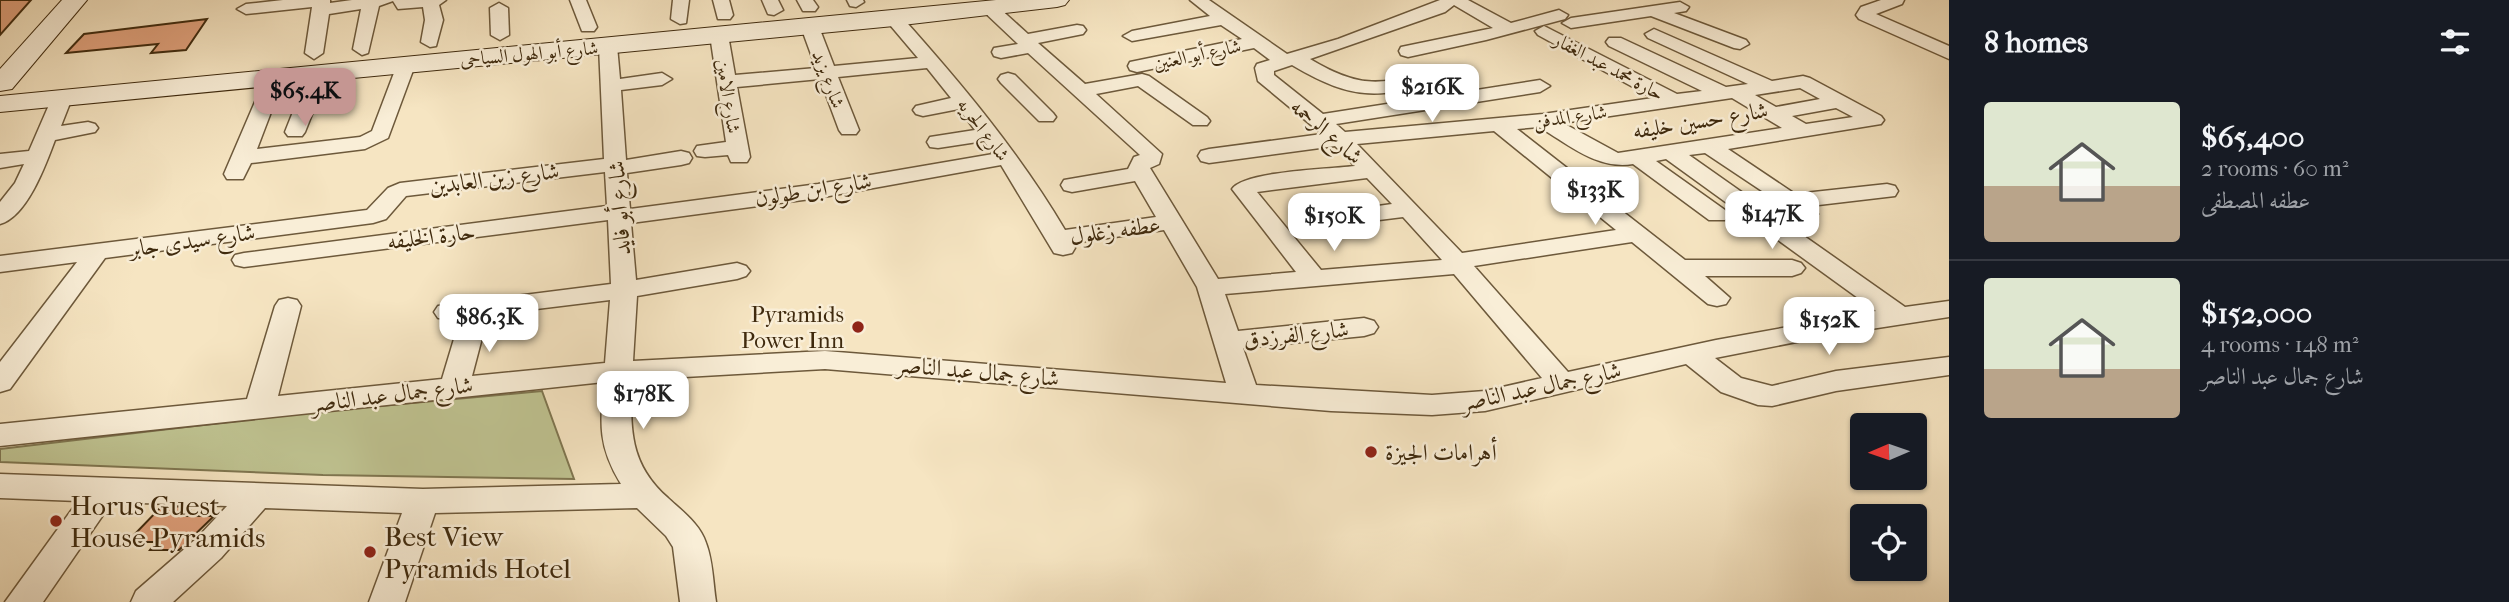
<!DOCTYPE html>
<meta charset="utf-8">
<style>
:root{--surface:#171b24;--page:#20242c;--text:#f1f3f6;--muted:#9ea1a6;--line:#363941;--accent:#c59692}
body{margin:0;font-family:"IM FELL French Canon",Amiri,serif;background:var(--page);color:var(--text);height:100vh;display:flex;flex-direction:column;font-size:26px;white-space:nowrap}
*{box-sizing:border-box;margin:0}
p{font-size:23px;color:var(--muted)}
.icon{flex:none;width:38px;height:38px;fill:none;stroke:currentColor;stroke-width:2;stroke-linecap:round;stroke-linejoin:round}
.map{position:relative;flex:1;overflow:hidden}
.panel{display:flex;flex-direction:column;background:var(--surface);width:560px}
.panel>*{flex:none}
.needle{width:46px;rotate:268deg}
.buttons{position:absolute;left:1850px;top:413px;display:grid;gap:14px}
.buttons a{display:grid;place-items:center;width:77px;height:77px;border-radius:7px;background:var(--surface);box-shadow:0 2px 5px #0004;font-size:35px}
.price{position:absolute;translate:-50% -60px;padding:0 16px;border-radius:14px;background:#fff;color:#222;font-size:23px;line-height:46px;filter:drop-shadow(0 2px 4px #0008)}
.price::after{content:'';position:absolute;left:50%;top:42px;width:21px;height:16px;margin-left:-10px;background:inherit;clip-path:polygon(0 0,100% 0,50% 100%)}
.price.on{background:var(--accent);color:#111}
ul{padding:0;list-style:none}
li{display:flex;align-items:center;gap:21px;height:175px;padding:0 35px}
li+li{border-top:2px solid var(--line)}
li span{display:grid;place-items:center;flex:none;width:196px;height:140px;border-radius:7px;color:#555}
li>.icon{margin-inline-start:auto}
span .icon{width:84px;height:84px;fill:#fffc;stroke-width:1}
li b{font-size:30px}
h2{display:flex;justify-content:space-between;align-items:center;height:84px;padding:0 35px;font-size:30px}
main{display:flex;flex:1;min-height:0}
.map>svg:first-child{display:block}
</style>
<main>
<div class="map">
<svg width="1949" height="602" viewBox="0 0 1949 602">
<rect width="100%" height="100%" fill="#f6e5c2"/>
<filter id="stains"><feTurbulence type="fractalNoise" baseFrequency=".00286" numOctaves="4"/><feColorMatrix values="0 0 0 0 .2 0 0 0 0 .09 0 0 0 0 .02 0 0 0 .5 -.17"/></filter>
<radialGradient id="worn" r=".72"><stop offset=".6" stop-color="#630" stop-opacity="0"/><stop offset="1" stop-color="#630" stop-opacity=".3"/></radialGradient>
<!-- green -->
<path fill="#bfc391" stroke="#7f7650" stroke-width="2" d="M542 391 574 479 323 475 0 462V449L314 412Z"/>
<!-- building -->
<g fill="#e0a17c" stroke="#3f2a0e" stroke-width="2">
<path d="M0 0H31L0 35Z"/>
<path d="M207 19 186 50 151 53 158 44 66 53 84 34Z"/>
<path d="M162 506 192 507 185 516H214L179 550H150L156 542H139L143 538H131Z"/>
</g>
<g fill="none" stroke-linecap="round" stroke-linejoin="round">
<defs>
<g id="street">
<path d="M283 0H330V3L352 0H446L439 5 443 20 436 46 430 47 421 42 425 20 423 7 398 9 393 1 379 6 368 53 362 55 353 49 361 9 329 14 323 53 314 59 305 53 312 7 246 14 237 9 246 4Z"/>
<path d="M570 0H586L597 27 594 31H582Z"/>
<path d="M673 0H689L686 23 680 24 671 19Z"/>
<path d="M713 0H729L733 15 730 19H718Z"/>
<path d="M762 0H778L783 10 774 15 768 14Z"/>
<path d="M797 0H813L818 7 815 11H803Z"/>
<path d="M847 0H863L864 2 856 7 850 6Z"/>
<path d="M1190 0H1209L1287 54 1338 39 1440 0H1468L1511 23 1559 10 1568 15 1565 19 1486 40 1408 57 1401 55 1399 51 1401 47 1493 28 1454 5 1445 12 1310 59C1367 93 1384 82 1445 69L1455 75 1452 79C1380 97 1358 104 1292 65L1274 71V75L1323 114 1540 80 1550 86 1540 92 1336 124 1345 132 1543 114 1653 98 1538 35 1535 31 1544 26 1677 94 1702 91 1609 46 1606 42 1609 38H1621L1726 87 1748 84 1648 38 1645 34 1654 29 1772 81 1803 76 1810 78 1881 116 1884 120 1881 124 1728 149 1795 194 1887 184 1895 186 1898 191 1895 196 1810 206 1818 214 1814 219H1798L1768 195 1705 153 1689 155 1905 307 1949 301V317L1832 335 1715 358 1741 378 1772 386 1836 371 1949 357V375L1836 391 1772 406 1758 405 1721 392 1686 364 1485 411 1432 415 1331 411 825 369 632 380C630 428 629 464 668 498 682 511 700 524 706 543 713 561 713 583 716 602H680L673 547 666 536 637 508 435 513 405 602H369L402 513 265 508 221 558 173 602H131L136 591 197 538 227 506 112 502 43 602H5L78 501 0 498V474L423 489 621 484C598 446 600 425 604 382L0 446V424L247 399 275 306 279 300 288 298 297 300 301 306 278 396 442 379 460 319 438 318 434 312 438 306 611 284 608 220 244 267 235 265 232 260 235 255 244 253 607 206 605 172 406 196 386 219 373 223 105 258 10 389 0 392V362L77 262 0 272V256L367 210 388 188 400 183 604 159 599 46 608 41 617 46 620 79 662 73 672 79 662 85 621 90 626 160 681 151 689 153 692 158 689 163 681 165 627 173 630 209 818 184 993 154 984 141 938 148 930 147 927 142 930 137 975 130 959 109 923 116 916 114 913 110 916 106 951 98 927 68 838 77 859 130 856 134H842L839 130 820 79 737 87 750 157 747 162H731L728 155 705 157 697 156 694 151 697 146 726 142 710 35 713 31H725L728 35 735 75 816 68 801 27 810 22 819 27 834 66 918 58 885 19 894 14 900 15C960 82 1019 152 1065 230L1156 217 1135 181 1072 192 1064 190 1061 185 1064 180 1128 169 1134 157 1140 155 1028 53 1001 58 994 56 992 52 994 48 1018 44 981 9 990 4 996 5 1028 34 1077 25 1083 26 1086 30 1083 34 1038 43 1085 84 1142 74 1149 76 1207 117 1210 121 1207 125H1193L1138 86 1096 94 1162 154 1159 164 1150 168 1218 279 1296 272 1232 189C1244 171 1331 169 1355 166L1335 146 1209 163 1201 161 1198 156 1201 151 1209 149 1322 134 1258 81 1255 68 1257 64 1270 60 1254 48 1137 72 1130 70 1128 66 1130 62 1242 39 1221 25 1132 41 1123 36 1132 31 1210 16ZM1800 88 1820 99 1776 107 1755 95ZM1732 98 1782 128 1618 153 1563 123ZM1836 108 1853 117 1806 124 1792 116ZM1539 127C1568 144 1597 170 1633 164L1709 220H1725L1729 215 1725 210 1656 161 1666 159 1876 311 1716 340 1568 372 1474 266 1632 242 1708 304 1717 306 1726 304 1730 298 1705 276H1792L1801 273 1805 268 1801 263 1792 260H1685L1517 129ZM1494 131 1616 230 1462 253 1357 144ZM1001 165 1054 253 1063 255 1072 253 1075 248 1073 243 1164 230 1197 287 1226 383 825 351 633 361 637 296 737 279 746 276 750 271 746 266 737 263 636 280 631 223 818 198ZM1367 178 1392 204 1307 216 1303 221 1307 226 1315 228 1403 217 1442 260 1321 270 1257 192ZM1454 274 1542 378 1485 391 1432 395 1256 385 1243 348 1364 336 1374 333 1378 327 1374 321 1364 318 1238 331 1225 294ZM610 300 605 363 472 376 488 315Z"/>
<path d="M1881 0H1904L1902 4 1876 14 1949 46V59L1859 19 1856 15 1861 7Z"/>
<path d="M1680 2 1689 7 1686 11 1674 13 1746 40 1749 44 1740 49 1734 48 1651 16 1571 28 1562 23 1571 18Z"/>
<path d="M499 3 508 8 509 35 500 40 491 35 490 8Z"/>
<path d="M406 59 415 65 388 138 365 149 251 163 243 179H227L224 174 267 74H281L284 78 257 149 360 137 372 131 397 65Z"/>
<path d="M318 68 328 74 305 132 302 136H288L285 132 308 74Z"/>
<path d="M1008 73 1015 75 1053 113 1056 117 1053 121H1039L1001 83 998 79 1001 75Z"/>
<path d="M62 92 69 94 72 98 61 126 88 122 95 124 98 128 95 132 55 140C46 164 27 217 0 224V202L15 183 24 164 0 168V154L29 151 52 98 55 94Z"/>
</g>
<g id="secondary">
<path d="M62 0H87L12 89 0 91V69Z"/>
<path d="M996 0H1069L1065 5 1057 7 894 26 0 112V96Z"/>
</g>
</defs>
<!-- street casing -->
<use href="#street" stroke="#6d593b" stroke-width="3"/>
<!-- secondary casing -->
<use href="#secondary" stroke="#3f2a0e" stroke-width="2"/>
<!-- street -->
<use href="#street" fill="#f9eed7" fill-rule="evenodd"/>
<!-- secondary -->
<use href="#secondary" fill="#f9eed7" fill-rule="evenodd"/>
</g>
<!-- markers -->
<g fill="#8f2418" stroke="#f9eed7" stroke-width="2.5">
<circle cx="858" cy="327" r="7"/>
<circle cx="1371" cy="452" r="7"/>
<circle cx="56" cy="521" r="7"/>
<circle cx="370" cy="552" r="7"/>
</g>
<g text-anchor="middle" stroke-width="5" stroke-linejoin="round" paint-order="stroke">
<!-- far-street labels -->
<g font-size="19" fill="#3f2a0e" stroke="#f9eed7">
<text transform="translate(529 53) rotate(-5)" y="7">شارع أبو الهول السياحى</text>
<text transform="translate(1197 54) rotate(-12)" y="7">شارع أبو العنين</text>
<text transform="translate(1609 66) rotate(28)" y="7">حارة محمد عبد الغفار</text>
<text transform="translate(829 79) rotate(69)" y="7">شارع يزيد</text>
<text transform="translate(729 96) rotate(81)" y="7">شارع الامين</text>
<text transform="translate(1570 116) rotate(-8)" y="7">شارع المدفن</text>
<text transform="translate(984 129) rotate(53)" y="7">شارع الحريه</text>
</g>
<!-- street labels -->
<g font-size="23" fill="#3f2a0e" stroke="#f9eed7">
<text transform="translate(1700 120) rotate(-9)" y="8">شارع حسين خليفه</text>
<text transform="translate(1327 131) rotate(41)" y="8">شارع الرحمه</text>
<text transform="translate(494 178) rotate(-7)" y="8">شارع زين العابدين</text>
<text transform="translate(813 189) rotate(-9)" y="8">شارع ابن طولون</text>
<text transform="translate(619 208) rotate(-94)" y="8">شارع أبو فايد</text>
<text transform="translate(1115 230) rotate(-8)" y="8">عطفه زغلول</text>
<text transform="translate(431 236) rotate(-7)" y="8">حارة الخليفه</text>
<text transform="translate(192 240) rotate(-8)" y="8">شارع سيدى جابر</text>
<text transform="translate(1296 334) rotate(-6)" y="8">شارع الفرزدق</text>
<text transform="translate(978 371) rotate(5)" y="8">شارع جمال عبد الناصر</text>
<text transform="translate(1541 386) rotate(-12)" y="8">شارع جمال عبد الناصر</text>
<text transform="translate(392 394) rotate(-7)" y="8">شارع جمال عبد الناصر</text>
</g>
<!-- poi labels -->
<g font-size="23" fill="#3f2a0e" stroke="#f9eed7" text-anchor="end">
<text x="844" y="322">Pyramids<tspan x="844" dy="26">Power Inn</tspan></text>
<text x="1385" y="460" text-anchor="start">أهرامات الجيزة</text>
</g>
<!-- near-poi labels -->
<g font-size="28" fill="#3f2a0e" stroke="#f9eed7" text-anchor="start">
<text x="70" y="515">Horus Guest<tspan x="70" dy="32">House Pyramids</tspan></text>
<text x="384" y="546">Best View<tspan x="384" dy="32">Pyramids Hotel</tspan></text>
</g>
</g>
<rect width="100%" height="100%" filter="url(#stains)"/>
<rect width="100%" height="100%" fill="url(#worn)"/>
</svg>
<div class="buttons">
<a><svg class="needle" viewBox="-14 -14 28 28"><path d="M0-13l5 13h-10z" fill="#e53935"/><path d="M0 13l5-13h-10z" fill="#9ea1a6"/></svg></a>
<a><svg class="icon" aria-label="locate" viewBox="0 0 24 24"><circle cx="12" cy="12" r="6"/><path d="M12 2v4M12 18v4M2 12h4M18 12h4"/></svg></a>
</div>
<b class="price" style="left:1432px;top:124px">$216K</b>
<b class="price on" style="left:305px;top:128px">$65.4K</b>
<b class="price" style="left:1595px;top:227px">$133K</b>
<b class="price" style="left:1772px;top:251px">$147K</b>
<b class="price" style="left:1334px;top:253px">$150K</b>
<b class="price" style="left:489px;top:354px">$86.3K</b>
<b class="price" style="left:1829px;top:357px">$152K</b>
<b class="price" style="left:643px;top:431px">$178K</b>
</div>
<section class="panel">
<h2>8 homes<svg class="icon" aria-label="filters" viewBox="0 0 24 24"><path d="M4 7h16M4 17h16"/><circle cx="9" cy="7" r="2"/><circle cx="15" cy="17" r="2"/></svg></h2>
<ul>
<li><span style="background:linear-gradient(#dfe7d0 60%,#b9a48a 0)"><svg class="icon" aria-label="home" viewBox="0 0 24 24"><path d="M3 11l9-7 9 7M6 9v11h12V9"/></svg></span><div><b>$65,400</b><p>2 rooms · 60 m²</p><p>عطفه المصطفى</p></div></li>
<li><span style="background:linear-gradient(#dfe7d0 65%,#b9a48a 0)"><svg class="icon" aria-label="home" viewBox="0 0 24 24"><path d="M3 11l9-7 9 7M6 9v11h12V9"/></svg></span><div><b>$152,000</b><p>4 rooms · 148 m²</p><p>شارع جمال عبد الناصر</p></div></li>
</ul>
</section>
</main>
